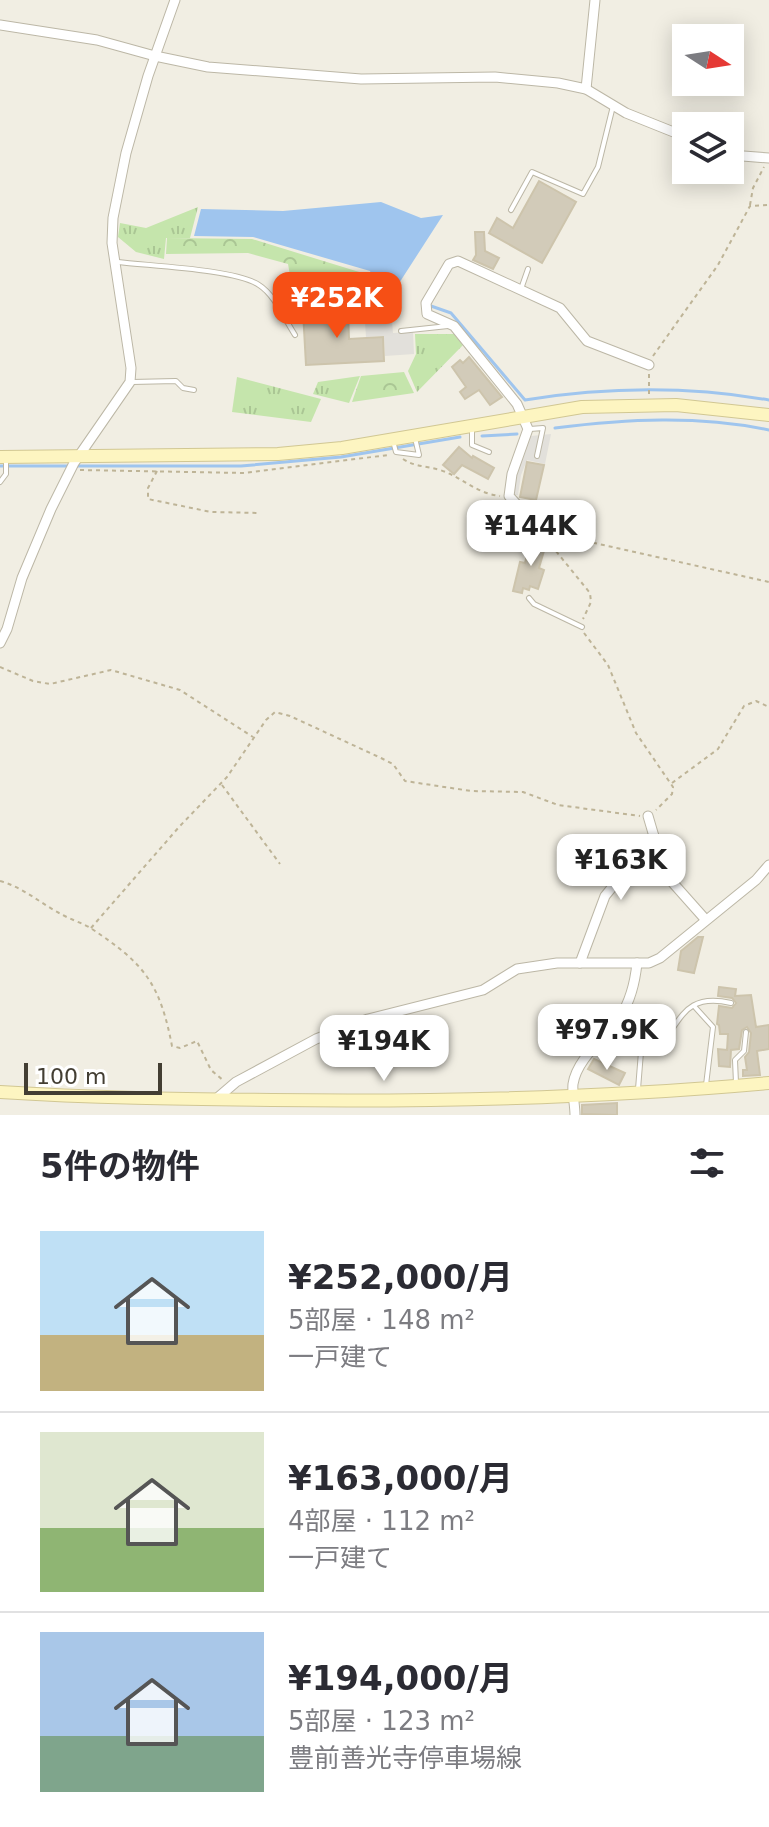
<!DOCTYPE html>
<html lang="ja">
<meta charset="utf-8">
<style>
:root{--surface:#fff;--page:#f7f7f7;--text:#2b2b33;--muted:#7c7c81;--line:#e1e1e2;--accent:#f64f15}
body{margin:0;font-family:"DejaVu Sans","Noto Sans JP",sans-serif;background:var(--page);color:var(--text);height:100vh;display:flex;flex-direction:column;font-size:30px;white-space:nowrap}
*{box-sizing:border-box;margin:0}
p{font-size:26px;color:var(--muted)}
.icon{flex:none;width:44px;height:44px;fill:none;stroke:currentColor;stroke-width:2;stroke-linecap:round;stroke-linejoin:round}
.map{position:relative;height:1115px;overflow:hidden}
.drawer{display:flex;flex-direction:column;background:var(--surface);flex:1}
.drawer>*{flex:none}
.needle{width:52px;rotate:102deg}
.fabs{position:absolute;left:672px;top:24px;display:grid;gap:16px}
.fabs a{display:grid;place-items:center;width:72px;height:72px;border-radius:0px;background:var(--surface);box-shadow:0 4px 20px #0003;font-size:40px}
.scale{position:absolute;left:24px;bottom:20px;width:138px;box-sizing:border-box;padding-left:8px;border:4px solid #433e33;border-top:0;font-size:22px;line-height:28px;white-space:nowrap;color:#433e33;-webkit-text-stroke:6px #fff;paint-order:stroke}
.price{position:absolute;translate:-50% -68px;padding:0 18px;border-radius:16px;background:#fff;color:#222;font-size:26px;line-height:52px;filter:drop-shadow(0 2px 4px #0008)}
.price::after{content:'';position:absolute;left:50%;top:48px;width:24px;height:18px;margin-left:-12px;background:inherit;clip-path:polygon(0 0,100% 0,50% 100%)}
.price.selected{background:var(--accent);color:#fff}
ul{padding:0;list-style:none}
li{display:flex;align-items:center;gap:24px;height:200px;padding:0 40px}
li+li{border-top:2px solid var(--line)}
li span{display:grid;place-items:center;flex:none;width:224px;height:160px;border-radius:0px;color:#555}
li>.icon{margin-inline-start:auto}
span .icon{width:96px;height:96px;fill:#fffc;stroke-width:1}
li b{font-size:34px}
h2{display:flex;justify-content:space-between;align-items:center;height:96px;padding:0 40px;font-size:34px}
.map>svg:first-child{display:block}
</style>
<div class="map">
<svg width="769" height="1115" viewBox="0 0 769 1115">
<defs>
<pattern id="grass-tufts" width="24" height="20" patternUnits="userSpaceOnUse" patternTransform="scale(2)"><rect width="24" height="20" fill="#c5e5ac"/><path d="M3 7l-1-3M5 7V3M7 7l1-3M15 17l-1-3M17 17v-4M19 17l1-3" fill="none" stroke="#aac694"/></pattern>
<pattern id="forest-crowns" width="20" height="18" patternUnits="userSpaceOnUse" patternTransform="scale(2)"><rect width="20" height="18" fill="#c5e5ac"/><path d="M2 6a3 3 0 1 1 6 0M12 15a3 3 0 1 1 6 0" fill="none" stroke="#aac694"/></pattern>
</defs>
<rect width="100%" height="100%" fill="#f1eee3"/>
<!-- grass -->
<g fill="url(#grass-tufts)">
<path d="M198 207 190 238H166L164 259 136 252 118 237 120 223 146 228Z"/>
<path d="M415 334H454L463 345 417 392 408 371 416 354Z"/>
<path d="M360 376 349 403 313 394 318 382Z"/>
<path d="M237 377 321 399 311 422 232 412Z"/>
</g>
<!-- forest -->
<g fill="url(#forest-crowns)">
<path d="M167 238 252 239 369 275 376 300 344 291 326 297 292 287 288 264 248 253 166 254Z"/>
<path d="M404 372 414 393 352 402 361 376Z"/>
</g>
<!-- parking -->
<g fill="#e2e0db">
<path d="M392 321 393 333 413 332 414 354 385 356 384 336 366 337 365 322Z"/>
<path d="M551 434 545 464 527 460 521 475 518 495H513L515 474 531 436Z"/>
</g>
<!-- water -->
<path fill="#9fc5ee" d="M381 202 421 218 443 215 385 305 370 271 253 237 194 236 201 209 283 211Z"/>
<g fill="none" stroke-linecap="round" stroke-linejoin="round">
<!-- stream -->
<g stroke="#9fc5ee" stroke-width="3">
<path d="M431 306 451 313 525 400C606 387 688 386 769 400"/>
<path d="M555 428C626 419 698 415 769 430"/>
<path d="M482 436 517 434"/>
<path d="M0 466H241L341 457 460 437"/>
</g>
</g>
<!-- building -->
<g fill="#d2cbb9" stroke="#cdc4ac" stroke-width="2">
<path d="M539 181 576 202 542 263 489 233 497 218 513 228Z"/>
<path d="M475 232H484L485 251 499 258 493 269 473 260 476 255Z"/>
<path d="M348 310 349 339 383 337 384 361 306 365 303 311Z"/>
<path d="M469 357 502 397 490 405 479 390 465 399 460 392 466 387 452 367 460 360 463 363Z"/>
<path d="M459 447 472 458 473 456 494 468 488 479 462 465 454 474 443 465Z"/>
<path d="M527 462 544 465 536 500 520 497Z"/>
<path d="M531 539 546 544 539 568 544 570 538 589 530 586 529 590 523 588 522 593 513 591 520 562 525 563Z"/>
<path d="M698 937H703L694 973 678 970 681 951Z"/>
<path d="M719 987 736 989 735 996 751 995 756 1027 769 1025V1049L757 1051 760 1075 743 1076V1070H747L745 1057 749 1052 751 1033 747 1027 742 1030 739 1049 731 1050 730 1067 719 1066 718 1049 727 1050 728 1034H720L719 1025 717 1024 719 1006 732 1008 736 1003 732 998 718 996Z"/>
<path d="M635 1022 660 1033 658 1039 650 1046 628 1038Z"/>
<path d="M594 1059 625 1073 619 1085 588 1069Z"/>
<path d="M617 1103V1115L582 1114V1105Z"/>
</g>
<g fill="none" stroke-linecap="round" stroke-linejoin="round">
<defs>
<g id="lane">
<path d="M511 210 532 172 583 194 598 167 613 106"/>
<path d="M118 262C149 266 235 269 259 285 275 295 285 320 295 335"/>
<path d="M521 289 528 269"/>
<path d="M401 331 448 326"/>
<path d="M132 382 176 381 183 388 194 390"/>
<path d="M472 428V445L489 452"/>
<path d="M530 429 543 428 537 456"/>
<path d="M393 441 396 452 419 455 415 438"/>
<path d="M0 482 6 474V459"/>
<path d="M529 598 534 604 582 627"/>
<path d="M694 1006 713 1027 706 1085"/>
<path d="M623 1048 651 1051C681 1033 677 990 731 1003"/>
<path d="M736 1083 735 1060 744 1051 746 1032"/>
<path d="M638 1089 641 1052"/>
</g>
<g id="street">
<path d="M0 25 97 40 155 56 208 67 361 79 495 77 558 83 586 89 626 113 686 137"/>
<path d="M586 89 595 0"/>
<path d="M730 155 769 158"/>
<path d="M546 536 509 496 512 474 528 429 517 404 454 326 427 314 426 303 449 264 458 261 560 308 587 341 649 365"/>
<path d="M0 643 7 629 22 578 51 509 74 463 130 382 131 368 112 243 113 218 126 153 148 76 175 0"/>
<path d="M648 816 665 874 705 919"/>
<path d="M580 963 605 896 654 836"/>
<path d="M215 1100 236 1082 316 1039 368 1019 483 990 517 969 557 963H649L660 958 756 880 769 865"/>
<path d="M575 1115C575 1105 572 1093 573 1084 577 1058 606 1037 620 1017 631 1000 635 983 637 963"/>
</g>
<g id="secondary">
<path d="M0 457 278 454 342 448 582 407 676 405 769 415"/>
<path d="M0 1092C91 1098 181 1099 272 1100 438 1102 604 1098 769 1083"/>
</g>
</defs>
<!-- lane casing -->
<use href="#lane" stroke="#bcb7a6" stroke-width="6"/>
<!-- street casing -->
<use href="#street" stroke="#bcb7a6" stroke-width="11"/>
<!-- secondary casing -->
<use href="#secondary" stroke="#d1c793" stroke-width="14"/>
<!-- path -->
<g stroke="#beb497" stroke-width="2" stroke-dasharray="4 4" stroke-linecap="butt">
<path d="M750 205 753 188 764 167"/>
<path d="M653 356 718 265 750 206 769 205"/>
<path d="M649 374V395"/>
<path d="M403 459C415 467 427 466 440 470 462 477 475 493 500 496"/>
<path d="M80 470 244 473 388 455"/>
<path d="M157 471 148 488V499L211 512 259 513"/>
<path d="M554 534 769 582"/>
<path d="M551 545 590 593 591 602 583 619"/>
<path d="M584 633 608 665 636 733 673 787 672 794 656 810"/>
<path d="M0 667 33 681 50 684 111 670 180 690 253 737"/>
<path d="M672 783 718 749 744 706 756 701 769 707"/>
<path d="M222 785 280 864"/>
<path d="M0 881C22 887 39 902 59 913 69 919 83 923 92 929 145 964 160 984 172 1046L180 1048 197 1041 211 1070 224 1081"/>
<path d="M91 928 179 827 227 777 266 720 275 712 290 716 381 758 393 764 405 781 471 791 523 792 558 805 640 816"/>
<path d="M633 1014 643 1004"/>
<path d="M623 1043 625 1026"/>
</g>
<!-- lane -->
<use href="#lane" stroke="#fff" stroke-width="4"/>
<!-- street -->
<use href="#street" stroke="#fff" stroke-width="9"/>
<!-- secondary -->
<use href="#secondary" stroke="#fdf5c1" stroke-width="12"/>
</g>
</svg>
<div class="fabs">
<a><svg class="needle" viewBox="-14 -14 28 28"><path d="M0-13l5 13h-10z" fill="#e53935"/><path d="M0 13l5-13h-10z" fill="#7c7c81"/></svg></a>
<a><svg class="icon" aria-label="layers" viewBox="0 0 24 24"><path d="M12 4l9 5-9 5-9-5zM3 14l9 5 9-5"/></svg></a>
</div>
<div class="scale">100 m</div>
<b class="price selected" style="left:337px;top:340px">¥252K</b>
<b class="price" style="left:531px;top:568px">¥144K</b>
<b class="price" style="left:621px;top:902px">¥163K</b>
<b class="price" style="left:607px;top:1072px">¥97.9K</b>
<b class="price" style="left:384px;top:1083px">¥194K</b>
</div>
<section class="drawer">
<h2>5件の物件<svg class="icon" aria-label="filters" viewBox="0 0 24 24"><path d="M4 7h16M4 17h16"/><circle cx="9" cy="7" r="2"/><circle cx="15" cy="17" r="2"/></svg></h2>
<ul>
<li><span style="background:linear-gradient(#bfe0f5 65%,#c2b280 0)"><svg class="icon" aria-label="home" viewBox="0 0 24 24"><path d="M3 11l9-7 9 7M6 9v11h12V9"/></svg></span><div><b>¥252,000/月</b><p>5部屋 · 148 m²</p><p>一戸建て</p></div></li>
<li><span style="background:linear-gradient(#dfe7d0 60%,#8fb573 0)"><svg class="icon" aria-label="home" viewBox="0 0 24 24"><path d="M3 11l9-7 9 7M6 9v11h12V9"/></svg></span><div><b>¥163,000/月</b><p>4部屋 · 112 m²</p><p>一戸建て</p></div></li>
<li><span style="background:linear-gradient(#a9c7e8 65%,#7fa58c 0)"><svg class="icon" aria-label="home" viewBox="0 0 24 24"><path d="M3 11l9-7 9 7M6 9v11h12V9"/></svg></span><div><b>¥194,000/月</b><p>5部屋 · 123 m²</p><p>豊前善光寺停車場線</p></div></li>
</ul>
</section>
